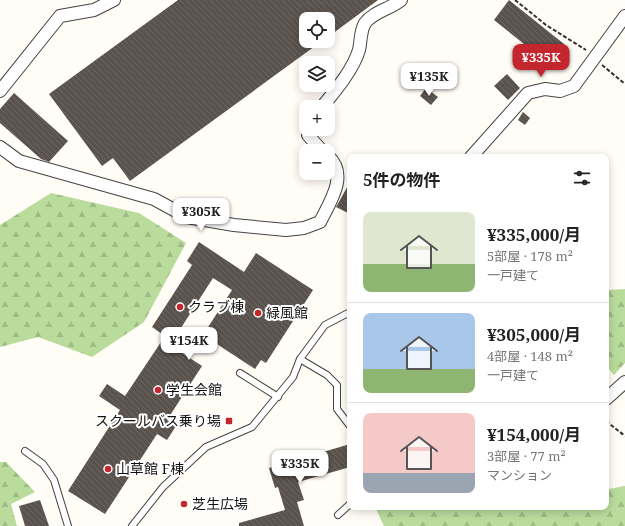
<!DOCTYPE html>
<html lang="ja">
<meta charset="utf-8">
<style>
:root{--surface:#fff;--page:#f6f6f6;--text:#222;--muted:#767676;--line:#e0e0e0;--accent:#c4262e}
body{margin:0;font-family:"Noto Serif","Noto Sans JP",serif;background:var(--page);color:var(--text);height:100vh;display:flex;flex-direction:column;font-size:15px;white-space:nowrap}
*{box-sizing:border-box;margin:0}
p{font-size:13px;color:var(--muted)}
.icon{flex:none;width:22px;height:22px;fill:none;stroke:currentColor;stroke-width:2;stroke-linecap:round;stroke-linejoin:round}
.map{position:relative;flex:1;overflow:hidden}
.drawer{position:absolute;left:347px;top:154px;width:262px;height:356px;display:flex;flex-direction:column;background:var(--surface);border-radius:8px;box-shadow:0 2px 10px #0003}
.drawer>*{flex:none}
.fabs{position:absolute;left:299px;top:12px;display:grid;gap:8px}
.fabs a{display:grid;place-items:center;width:36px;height:36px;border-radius:8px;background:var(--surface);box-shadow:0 2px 10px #0003;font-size:20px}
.price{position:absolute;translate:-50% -34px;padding:0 9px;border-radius:8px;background:#fff;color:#222;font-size:13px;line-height:26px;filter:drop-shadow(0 1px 2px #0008)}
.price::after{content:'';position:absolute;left:50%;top:24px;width:12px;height:9px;margin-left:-6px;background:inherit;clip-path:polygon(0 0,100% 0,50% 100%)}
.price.on{background:var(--accent);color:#fff}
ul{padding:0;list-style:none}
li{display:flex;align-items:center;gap:12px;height:100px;padding:0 16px}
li+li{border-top:1px solid var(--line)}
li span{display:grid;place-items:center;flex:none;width:112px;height:80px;border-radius:8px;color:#555}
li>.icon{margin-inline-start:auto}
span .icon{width:48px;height:48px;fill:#fffc;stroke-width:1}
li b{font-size:17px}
h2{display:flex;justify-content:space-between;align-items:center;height:48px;padding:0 16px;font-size:17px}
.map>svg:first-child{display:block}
</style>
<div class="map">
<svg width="625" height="526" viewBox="0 0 625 526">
<defs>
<pattern id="forest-firs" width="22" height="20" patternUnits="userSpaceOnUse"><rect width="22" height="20" fill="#b9dc9c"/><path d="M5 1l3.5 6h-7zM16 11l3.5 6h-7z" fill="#9ebc85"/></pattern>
<pattern id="building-back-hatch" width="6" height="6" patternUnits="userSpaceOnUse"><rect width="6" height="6" fill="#5a524d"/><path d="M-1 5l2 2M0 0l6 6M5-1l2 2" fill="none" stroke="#6d6662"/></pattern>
</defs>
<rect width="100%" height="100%" fill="#fffdf5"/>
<!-- forest -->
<g fill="url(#forest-firs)">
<path d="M51 193 139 213 186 243 144 322 92 357 38 337 0 347V225Z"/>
<path d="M625 289V363L614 375 606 366V290Z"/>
<path d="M0 462H6L35 492 11 504 17 526H0Z"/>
<path d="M606 485 609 489 625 486V526H384L375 507H606Z"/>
</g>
<!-- building -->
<g fill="url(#building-back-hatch)">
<path d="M178 0H378L328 37V19H306V41H322L130 181 113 158 102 166 49 94Z"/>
<path d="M509 0 564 44 549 64 494 20Z"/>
<path d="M507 74 520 88 508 100 494 86Z"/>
<path d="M426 88 438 97 431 105 420 96Z"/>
<path d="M14 93 68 141 49 162 41 159 0 123V109Z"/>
<path d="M523 112 530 118 525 125 518 120Z"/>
<path d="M350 182V214L336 207Z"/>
<path d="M199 242 244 272 256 253 313 290 266 363 261 360 255 369 203 335 232 290 213 278 170 345 202 366 167 420 176 426 167 440 157 434 105 514 68 491 120 410 99 396 107 384 125 396 165 336 152 327 192 265 187 261Z"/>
<path d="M350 444V467L298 482 304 500 297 502 304 526H239V523L285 510 278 487 275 488 269 468Z"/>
<path d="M40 500 49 526H25L19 506Z"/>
</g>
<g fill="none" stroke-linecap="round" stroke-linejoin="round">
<defs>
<g id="service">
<path d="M300 359 327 375 337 385V409L350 426"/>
<path d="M240 373 278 397"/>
<path d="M25 451 43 464 54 480 68 526"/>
<path d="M338 515 350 504"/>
<path d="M132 526 163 487 206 447 252 427 293 377 300 359 325 325 350 312"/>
</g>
<g id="minor">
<path d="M0 91 60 16 94 10 114 0"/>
<path d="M322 107C335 91 353 70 359 50 361 42 360 31 365 23 373 12 390 9 401 0"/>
<path d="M310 129 308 135 322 151"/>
<path d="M0 147 19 161 154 199 187 217 234 225 286 230 304 228 320 222C330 202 349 175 328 156"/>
<path d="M471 157 528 93 545 89 560 91 574 86 625 16"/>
<path d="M606 399 625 382"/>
</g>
</defs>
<!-- service casing -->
<use href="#service" stroke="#444" stroke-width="8"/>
<!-- minor casing -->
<use href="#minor" stroke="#444" stroke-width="14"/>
<!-- path -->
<g stroke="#333" stroke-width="2" stroke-dasharray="4 2" stroke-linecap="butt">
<path d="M515 0 546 25 586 50"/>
<path d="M602 65 625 84"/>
<path d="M606 421 625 436"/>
</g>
<!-- service -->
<use href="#service" stroke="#fff" stroke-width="6"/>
<!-- minor -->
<use href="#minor" stroke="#fff" stroke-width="12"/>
</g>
<!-- markers -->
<g fill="#c4262e" stroke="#fff" stroke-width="1.5">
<circle cx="180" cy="307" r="4"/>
<circle cx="258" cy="313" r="4"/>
<circle cx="158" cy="390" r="4"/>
<rect x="225" y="417" width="8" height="8" rx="2"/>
<circle cx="108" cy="469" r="4"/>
<circle cx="184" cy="504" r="4"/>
</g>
<g text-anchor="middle" stroke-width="4" stroke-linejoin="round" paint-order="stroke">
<!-- poi labels -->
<g font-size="14" fill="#111" stroke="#fff" text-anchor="start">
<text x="188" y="312">クラブ棟</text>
<text x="266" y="318">緑風館</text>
<text x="166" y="395">学生会館</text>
<text x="221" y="426" text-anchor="end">スクールバス乗り場</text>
<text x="116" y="474">山草館 F棟</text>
<text x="192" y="509">芝生広場</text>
</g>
</g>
</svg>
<div class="fabs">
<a><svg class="icon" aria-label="locate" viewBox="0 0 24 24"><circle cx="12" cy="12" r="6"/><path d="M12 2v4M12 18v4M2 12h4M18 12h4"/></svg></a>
<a><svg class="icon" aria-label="layers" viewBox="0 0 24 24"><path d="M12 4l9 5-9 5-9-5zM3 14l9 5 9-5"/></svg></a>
<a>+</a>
<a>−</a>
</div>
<b class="price on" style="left:541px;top:78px">¥335K</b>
<b class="price" style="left:429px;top:97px">¥135K</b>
<b class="price" style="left:201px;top:232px">¥305K</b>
<b class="price" style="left:189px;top:361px">¥154K</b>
<b class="price" style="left:300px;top:484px">¥335K</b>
<section class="drawer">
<h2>5件の物件<svg class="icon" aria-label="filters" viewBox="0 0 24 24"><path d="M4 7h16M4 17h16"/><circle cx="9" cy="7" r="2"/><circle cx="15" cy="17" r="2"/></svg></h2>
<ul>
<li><span style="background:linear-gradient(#dfe7d0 65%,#8fb573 0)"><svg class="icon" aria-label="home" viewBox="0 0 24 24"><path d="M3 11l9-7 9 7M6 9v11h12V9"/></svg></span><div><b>¥335,000/月</b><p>5部屋 · 178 m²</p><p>一戸建て</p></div></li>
<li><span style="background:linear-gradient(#a9c7e8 70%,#8fb573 0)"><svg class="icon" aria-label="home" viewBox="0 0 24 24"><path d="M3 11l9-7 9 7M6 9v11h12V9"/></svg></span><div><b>¥305,000/月</b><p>4部屋 · 148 m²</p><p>一戸建て</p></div></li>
<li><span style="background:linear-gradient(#f6c9c9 75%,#9aa5b1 0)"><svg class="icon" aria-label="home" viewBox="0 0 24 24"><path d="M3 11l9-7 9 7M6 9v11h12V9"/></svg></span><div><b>¥154,000/月</b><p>3部屋 · 77 m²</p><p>マンション</p></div></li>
</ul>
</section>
</div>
